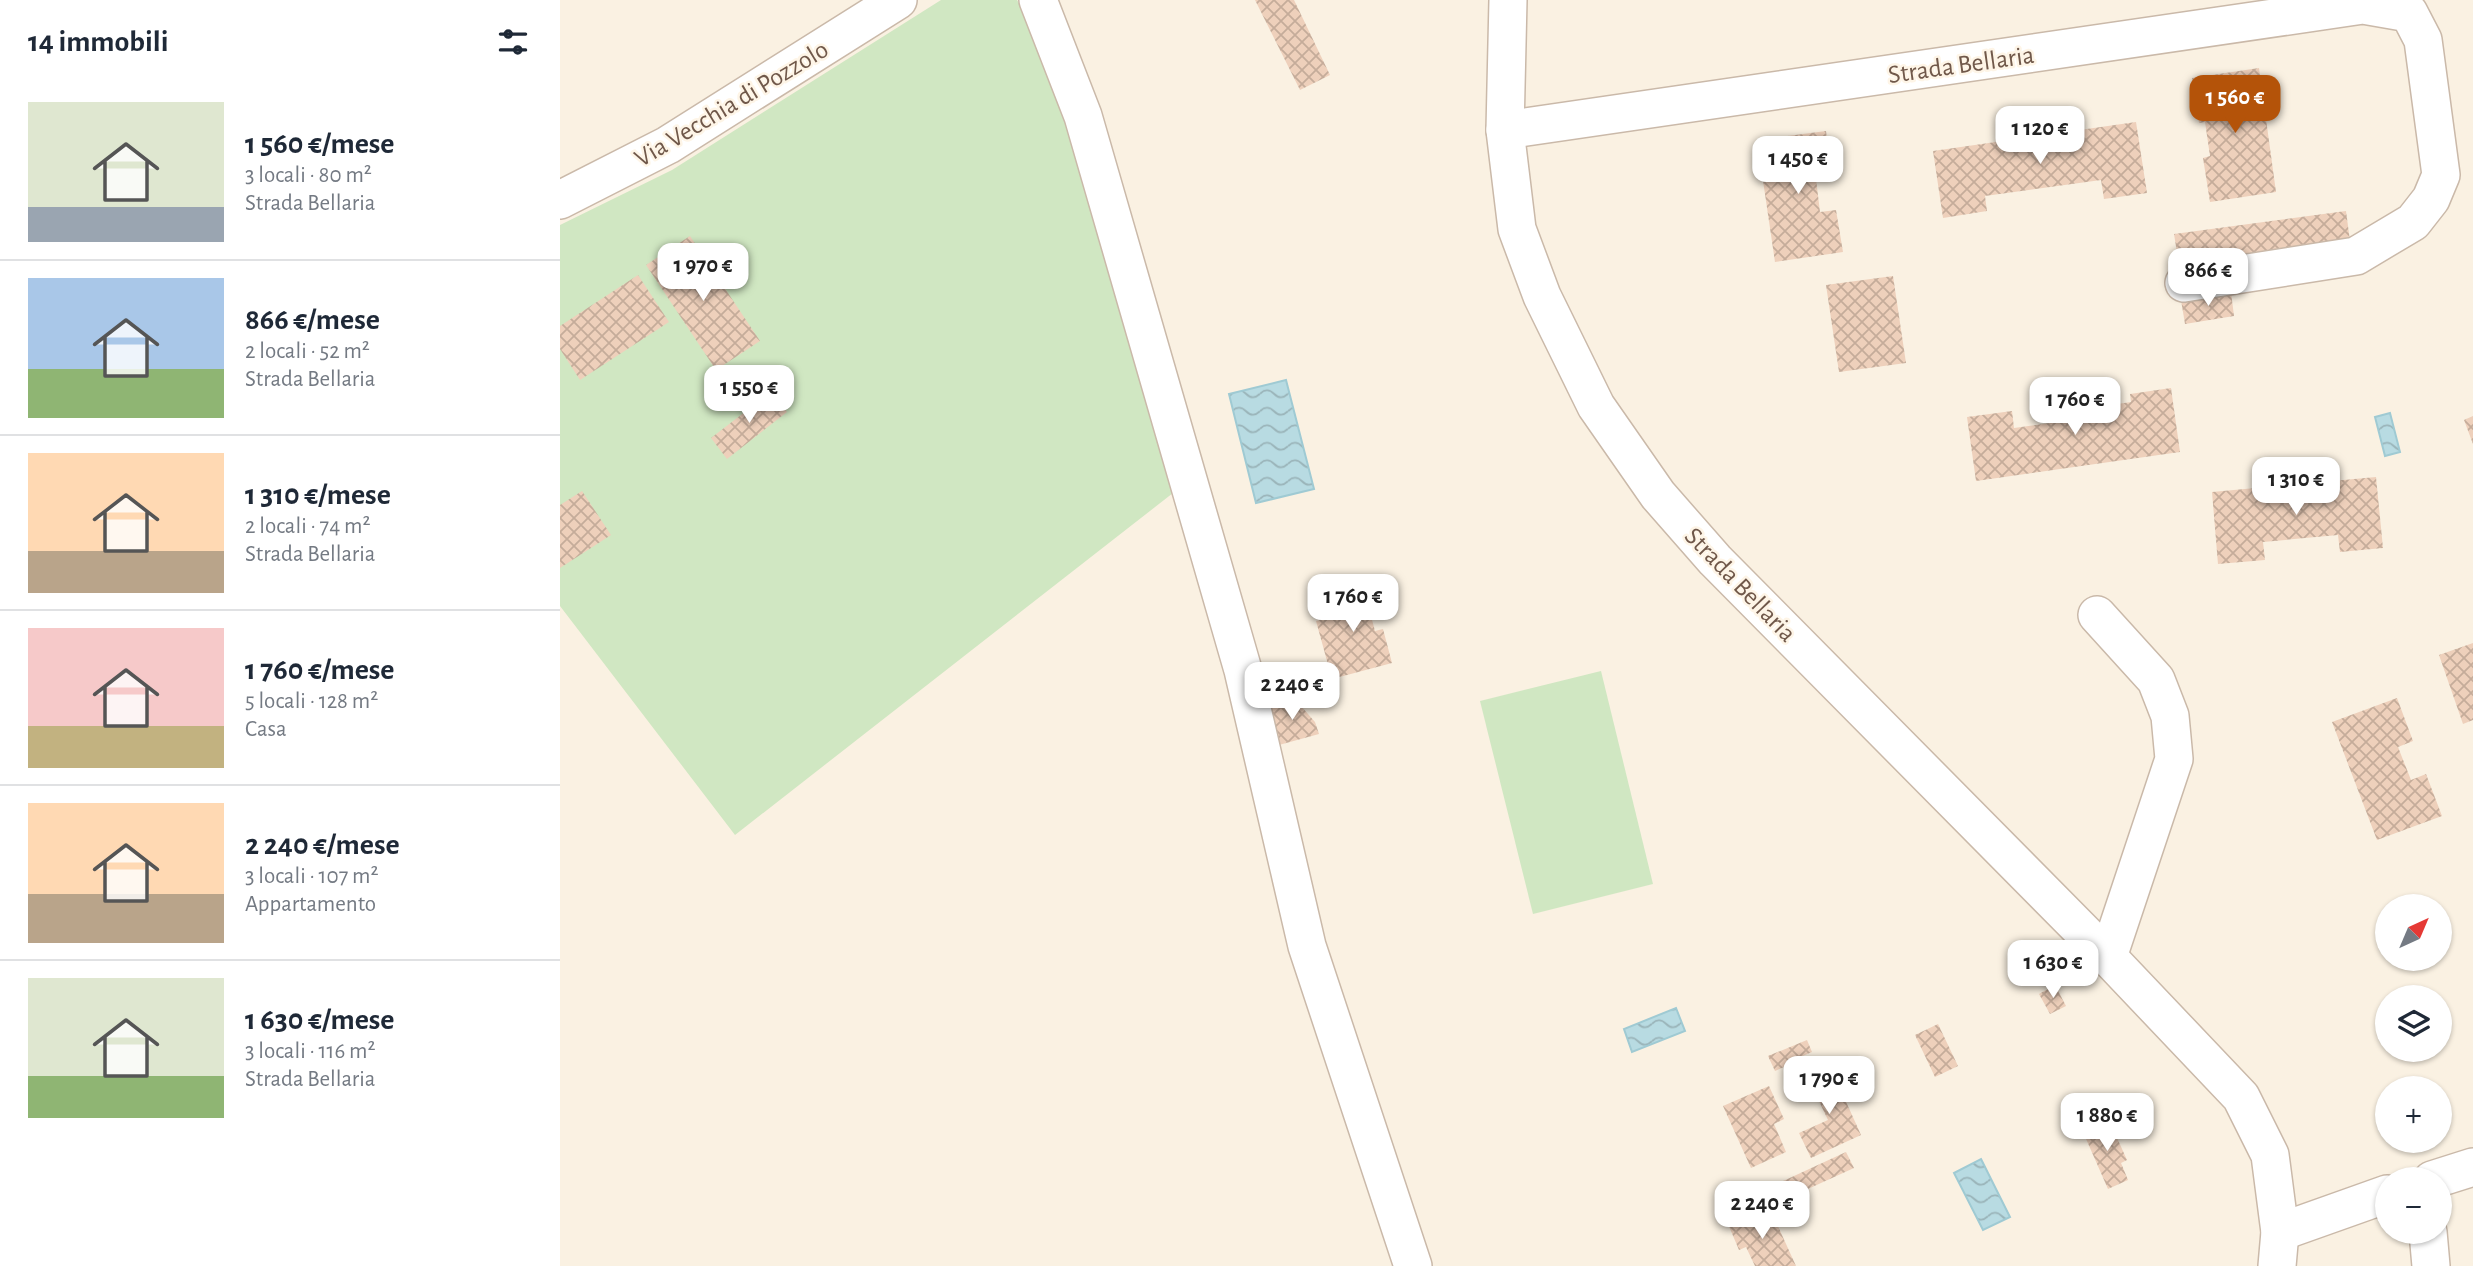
<!DOCTYPE html>
<html lang="it">
<meta charset="utf-8">
<style>
:root{--surface:#fff;--page:#f2f2f3;--text:#1f2937;--muted:#747a83;--line:#e0e1e3;--accent:#b45309}
body{margin:0;font-family:"Alegreya Sans",sans-serif;background:var(--page);color:var(--text);height:100vh;display:flex;flex-direction:column;font-size:26px;white-space:nowrap}
*{box-sizing:border-box;margin:0}
p{font-size:23px;color:var(--muted)}
.icon{flex:none;width:38px;height:38px;fill:none;stroke:currentColor;stroke-width:2;stroke-linecap:round;stroke-linejoin:round}
.map{position:relative;flex:1;overflow:hidden}
.details{display:flex;flex-direction:column;background:var(--surface);width:560px}
.details>*{flex:none}
.needle{width:46px;rotate:44deg}
.fabs{position:absolute;left:1815px;top:894px;display:grid;gap:14px}
.fabs a{display:grid;place-items:center;width:77px;height:77px;border-radius:50%;background:var(--surface);box-shadow:0 2px 5px #0004;font-size:35px}
.price{position:absolute;translate:-50% -60px;padding:0 16px;border-radius:14px;background:#fff;color:#222;font-size:23px;line-height:46px;filter:drop-shadow(0 2px 4px #0008)}
.price::after{content:'';position:absolute;left:50%;top:42px;width:21px;height:16px;margin-left:-10px;background:inherit;clip-path:polygon(0 0,100% 0,50% 100%)}
.price.current{background:var(--accent);color:#fff}
ul{padding:0;list-style:none}
li{display:flex;align-items:center;gap:21px;height:175px;padding:0 28px}
li+li{border-top:2px solid var(--line)}
li span{display:grid;place-items:center;flex:none;width:196px;height:140px;border-radius:0px;color:#555}
li>.icon{margin-inline-start:auto}
span .icon{width:84px;height:84px;fill:#fffc;stroke-width:1}
li b{font-size:30px}
h2{display:flex;justify-content:space-between;align-items:center;height:84px;padding:0 28px;font-size:30px}
main{display:flex;flex:1;min-height:0}
.map>svg:first-child{display:block}
</style>
<main>
<section class="details">
<h2>14 immobili<svg class="icon" aria-label="filters" viewBox="0 0 24 24"><path d="M4 7h16M4 17h16"/><circle cx="9" cy="7" r="2"/><circle cx="15" cy="17" r="2"/></svg></h2>
<ul>
<li><span style="background:linear-gradient(#dfe7d0 75%,#9aa5b1 0)"><svg class="icon" aria-label="home" viewBox="0 0 24 24"><path d="M3 11l9-7 9 7M6 9v11h12V9"/></svg></span><div><b>1 560 €/mese</b><p>3 locali · 80 m²</p><p>Strada Bellaria</p></div></li>
<li><span style="background:linear-gradient(#a9c7e8 65%,#8fb573 0)"><svg class="icon" aria-label="home" viewBox="0 0 24 24"><path d="M3 11l9-7 9 7M6 9v11h12V9"/></svg></span><div><b>866 €/mese</b><p>2 locali · 52 m²</p><p>Strada Bellaria</p></div></li>
<li><span style="background:linear-gradient(#ffd9b3 70%,#b9a48a 0)"><svg class="icon" aria-label="home" viewBox="0 0 24 24"><path d="M3 11l9-7 9 7M6 9v11h12V9"/></svg></span><div><b>1 310 €/mese</b><p>2 locali · 74 m²</p><p>Strada Bellaria</p></div></li>
<li><span style="background:linear-gradient(#f6c9c9 70%,#c2b280 0)"><svg class="icon" aria-label="home" viewBox="0 0 24 24"><path d="M3 11l9-7 9 7M6 9v11h12V9"/></svg></span><div><b>1 760 €/mese</b><p>5 locali · 128 m²</p><p>Casa</p></div></li>
<li><span style="background:linear-gradient(#ffd9b3 65%,#b9a48a 0)"><svg class="icon" aria-label="home" viewBox="0 0 24 24"><path d="M3 11l9-7 9 7M6 9v11h12V9"/></svg></span><div><b>2 240 €/mese</b><p>3 locali · 107 m²</p><p>Appartamento</p></div></li>
<li><span style="background:linear-gradient(#dfe7d0 70%,#8fb573 0)"><svg class="icon" aria-label="home" viewBox="0 0 24 24"><path d="M3 11l9-7 9 7M6 9v11h12V9"/></svg></span><div><b>1 630 €/mese</b><p>3 locali · 116 m²</p><p>Strada Bellaria</p></div></li>
</ul>
</section>
<div class="map">
<svg width="1913" height="1266" viewBox="0 0 1913 1266">
<defs>
<pattern id="water-waves" width="16" height="10" patternUnits="userSpaceOnUse" patternTransform="scale(1.75)"><rect width="16" height="10" fill="#b8dbe2"/><path d="M0 5q4-4 8 0t8 0" fill="none" stroke="#9ab4b9"/></pattern>
<pattern id="building-cross-hatch" width="8" height="8" patternUnits="userSpaceOnUse" patternTransform="scale(1.75)"><rect width="8" height="8" fill="#eed0bb"/><path d="M0 0l8 8M0 8l8-8" fill="none" stroke="#c5ac9a"/></pattern>
</defs>
<rect width="100%" height="100%" fill="#faf1e2"/>
<!-- pitch -->
<g fill="#d0e7c2">
<path d="M381 0H457L481 39 521 155 613 493 175 835 0 606V225L112 170Z"/>
<path d="M1041 671 1093 884 973 914 920 701Z"/>
</g>
<!-- water -->
<g fill="url(#water-waves)" stroke="#9fcad3" stroke-width="2">
<path d="M726 380 754 489 696 503 669 394Z"/>
<path d="M1830 413 1840 452 1825 456 1815 417Z"/>
<path d="M1116 1008 1125 1031 1072 1052 1064 1029Z"/>
<path d="M1421 1159 1450 1217 1423 1230 1394 1173Z"/>
</g>
<!-- building -->
<g fill="url(#building-cross-hatch)">
<path d="M695 0H734L770 75 740 90Z"/>
<path d="M1699 68 1716 192 1650 202 1643 158 1650 156 1645 122 1639 123 1632 78Z"/>
<path d="M1576 122 1587 193 1544 199 1541 180 1425 196 1427 211 1383 218 1373 151Z"/>
<path d="M1266 131 1272 176 1256 179 1260 212 1276 210 1283 252 1215 262 1197 140Z"/>
<path d="M1786 211 1790 241 1619 265 1614 234Z"/>
<path d="M130 236 200 341 156 370 86 265Z"/>
<path d="M78 275 109 322 20 380 0 349V326Z"/>
<path d="M1333 276 1346 363 1279 372 1266 285Z"/>
<path d="M1671 292 1674 316 1625 324 1621 300Z"/>
<path d="M1611 388 1620 452 1416 481 1407 417 1452 411 1454 428 1490 423 1489 414 1571 402 1570 394Z"/>
<path d="M211 392 227 412 167 459 151 438Z"/>
<path d="M1913 416V444L1904 420Z"/>
<path d="M1816 477 1823 548 1780 552 1778 535 1703 542 1705 560 1658 564 1652 492Z"/>
<path d="M22 491 51 535 0 568V505Z"/>
<path d="M800 575 815 631 823 629 832 663 772 679 756 621 783 614 774 583Z"/>
<path d="M1913 643V720L1903 724 1879 655Z"/>
<path d="M1837 698 1853 741 1838 747 1851 780 1866 774 1882 816 1817 840 1772 722Z"/>
<path d="M719 701 741 706 755 722 759 734 719 745 708 704Z"/>
<path d="M1495 985 1506 1006 1490 1014 1479 994Z"/>
<path d="M1378 1024 1398 1066 1375 1077 1355 1035Z"/>
<path d="M1247 1040 1252 1052 1238 1058 1239 1060 1215 1071 1208 1056Z"/>
<path d="M1270 1066 1301 1135 1251 1158 1239 1133 1268 1120 1247 1076Z"/>
<path d="M1209 1086 1224 1119 1214 1124 1226 1152 1191 1168 1163 1106Z"/>
<path d="M1549 1120 1567 1160 1561 1163 1568 1180 1548 1189 1523 1132Z"/>
<path d="M1286 1152 1294 1168 1228 1198 1221 1182Z"/>
<path d="M1212 1213 1236 1266H1195L1186 1247 1179 1250 1168 1224 1188 1215 1191 1222Z"/>
</g>
<g fill="none" stroke-linecap="round" stroke-linejoin="round">
<defs>
<g id="minor">
<path d="M478 0 523 116 683 670 747 946 853 1266"/>
<path d="M948 0 945 130 957 229 982 296 1036 406 1098 495 1155 560 1548 957 1681 1097 1710 1155 1720 1232 1717 1266"/>
<path d="M945 130 1803 5 1849 13 1863 40 1881 175 1871 199 1853 222 1796 256 1624 283"/>
<path d="M0 200 108 145 338 0"/>
<path d="M1537 615 1596 680 1610 716 1614 759 1548 957"/>
<path d="M1872 1180 1913 1167"/>
<path d="M1720 1232 1827 1194"/>
<path d="M1868 1232 1871 1266"/>
</g>
</defs>
<!-- minor casing -->
<use href="#minor" stroke="#cab9a9" stroke-width="40"/>
<!-- minor -->
<use href="#minor" stroke="#fff" stroke-width="37"/>
</g>
<g text-anchor="middle" stroke-width="5" stroke-linejoin="round" paint-order="stroke">
<!-- street labels -->
<g font-size="26" fill="#70584a" stroke="#fef5e7">
<text transform="translate(1401 64) rotate(-8)" y="9">Strada Bellaria</text>
<text transform="translate(171 103) rotate(-31)" y="9">Via Vecchia di Pozzolo</text>
<text transform="translate(1181 584) rotate(46)" y="9">Strada Bellaria</text>
</g>
</g>
</svg>
<div class="fabs">
<a><svg class="needle" viewBox="-14 -14 28 28"><path d="M0-13l5 13h-10z" fill="#e53935"/><path d="M0 13l5-13h-10z" fill="#747a83"/></svg></a>
<a><svg class="icon" aria-label="layers" viewBox="0 0 24 24"><path d="M12 4l9 5-9 5-9-5zM3 14l9 5 9-5"/></svg></a>
<a>+</a>
<a>−</a>
</div>
<b class="price current" style="left:1675px;top:135px">1 560 €</b>
<b class="price" style="left:1480px;top:166px">1 120 €</b>
<b class="price" style="left:1238px;top:196px">1 450 €</b>
<b class="price" style="left:143px;top:303px">1 970 €</b>
<b class="price" style="left:1648px;top:308px">866 €</b>
<b class="price" style="left:189px;top:425px">1 550 €</b>
<b class="price" style="left:1515px;top:437px">1 760 €</b>
<b class="price" style="left:1736px;top:517px">1 310 €</b>
<b class="price" style="left:793px;top:634px">1 760 €</b>
<b class="price" style="left:732px;top:722px">2 240 €</b>
<b class="price" style="left:1493px;top:1000px">1 630 €</b>
<b class="price" style="left:1269px;top:1116px">1 790 €</b>
<b class="price" style="left:1547px;top:1153px">1 880 €</b>
<b class="price" style="left:1202px;top:1241px">2 240 €</b>
</div>
</main>
